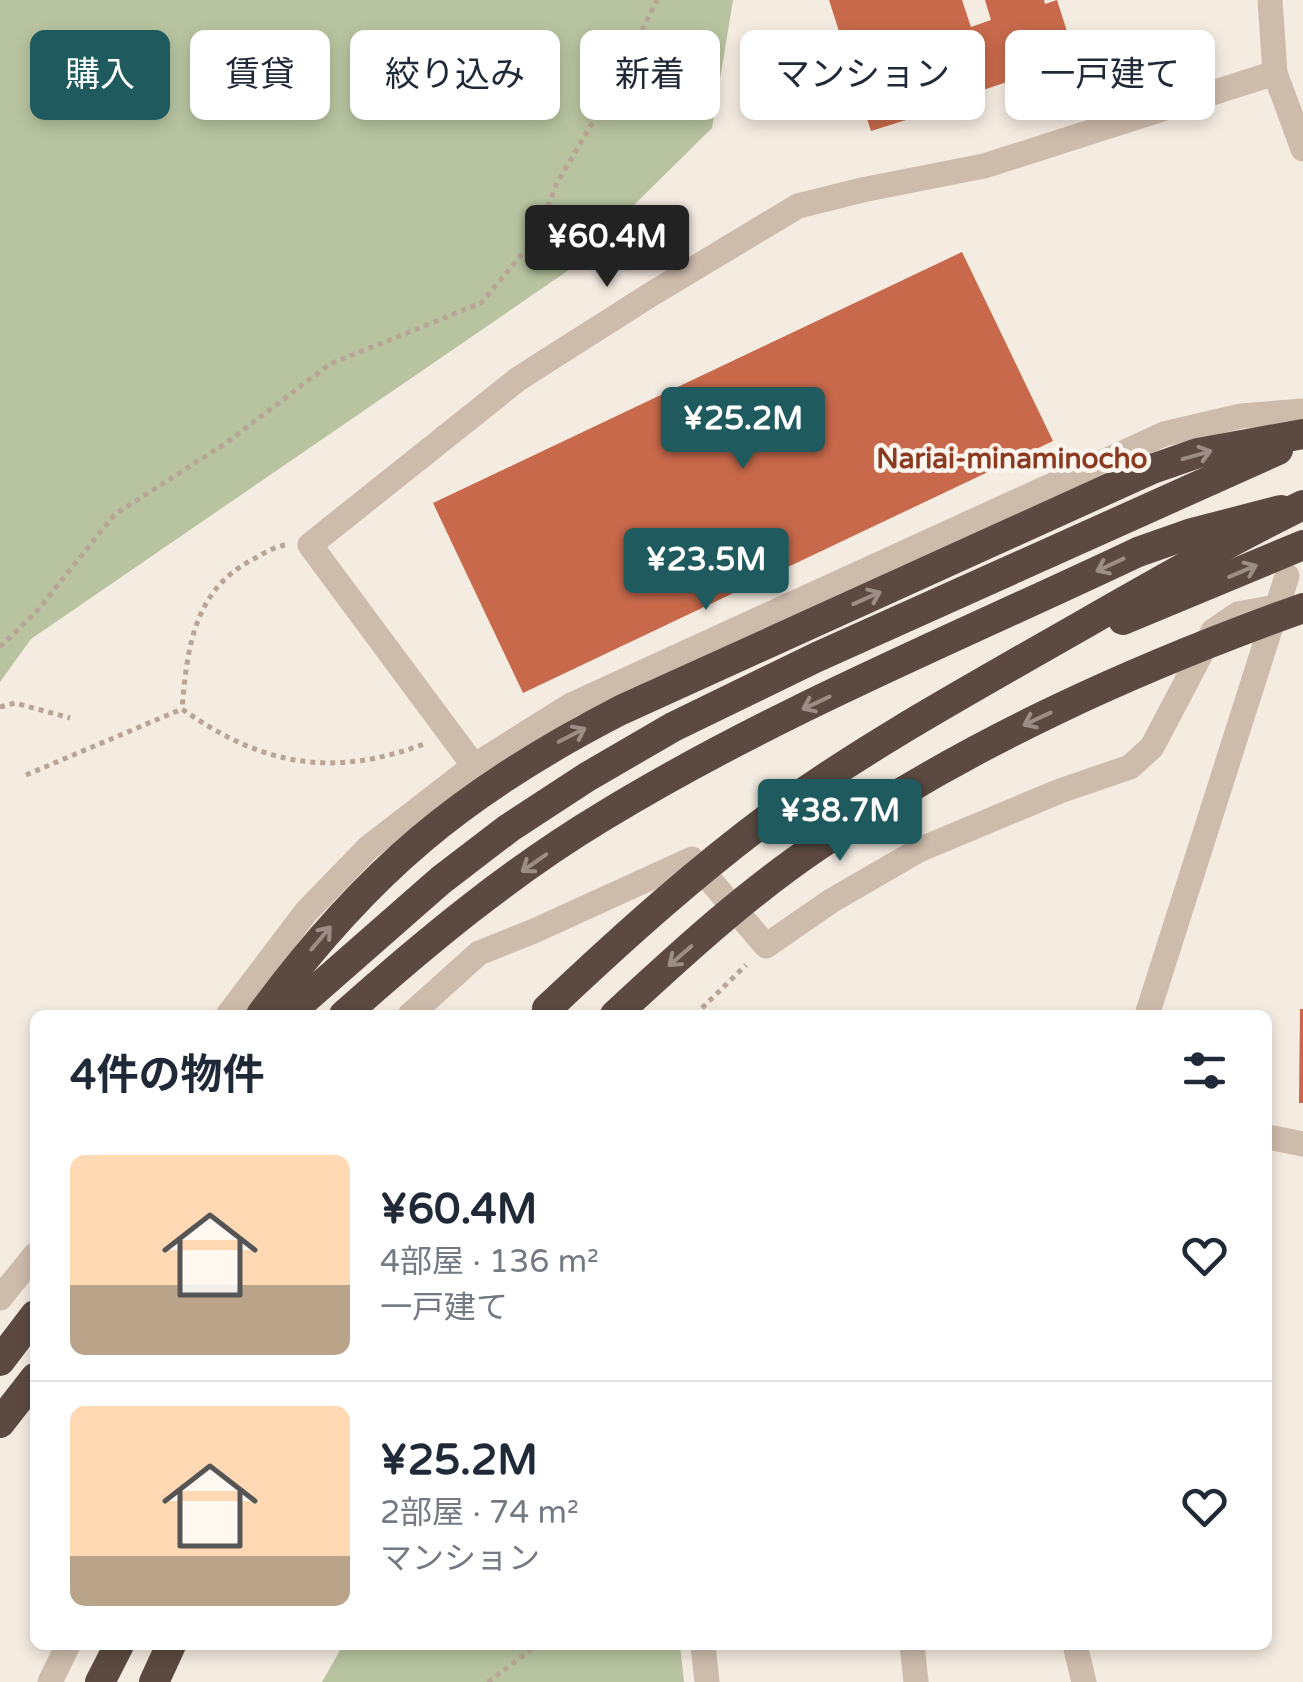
<!DOCTYPE html>
<html lang="ja">
<meta charset="utf-8">
<style>
:root{--surface:#fff;--page:#f2f2f3;--text:#1f2937;--muted:#747a83;--line:#e0e1e3;--accent:#1f5a5e}
body{margin:0;font-family:"Varela Round","Noto Sans JP",sans-serif;background:var(--page);color:var(--text);height:100vh;display:flex;flex-direction:column;font-size:38px;white-space:nowrap}
*{box-sizing:border-box;margin:0}
p{font-size:32px;color:var(--muted)}
.icon{flex:none;width:55px;height:55px;fill:none;stroke:currentColor;stroke-width:2;stroke-linecap:round;stroke-linejoin:round}
.map{position:relative;flex:1;overflow:hidden}
.drawer{position:absolute;left:30px;top:1010px;width:1242px;height:640px;display:flex;flex-direction:column;background:var(--surface);border-radius:15px;box-shadow:0 5px 15px #0003}
.drawer>*{flex:none}
.hud{position:absolute;left:30px;top:30px;width:1245px;height:90px;display:flex;gap:20px}
.price{position:absolute;translate:-50% -85px;padding:0 22px;border-radius:10px;background:var(--accent);color:#fff;font-size:32px;line-height:65px;filter:drop-shadow(0 2px 5px #0008)}
.price::after{content:'';position:absolute;left:50%;top:60px;width:30px;height:22px;margin-left:-15px;background:inherit;clip-path:polygon(0 0,100% 0,50% 100%)}
.price.selected{background:#222;color:#fff}
ul{padding:0;list-style:none}
li{display:flex;align-items:center;gap:30px;height:250px;padding:0 40px}
li+li{border-top:2px solid var(--line)}
li span{display:grid;place-items:center;flex:none;width:280px;height:200px;border-radius:15px;color:#555}
li>.icon{margin-inline-start:auto}
span .icon{width:120px;height:120px;fill:#fffc;stroke-width:1}
li b{font-size:42px}
h2{display:flex;justify-content:space-between;align-items:center;height:120px;padding:0 40px;font-size:42px}
.chip{padding:0 35px;border-radius:15px;background:var(--surface);box-shadow:0 5px 15px #0003;font-size:35px;line-height:90px}
.chip.selected{background:var(--accent);color:#fff}
.map>svg:first-child{display:block}
</style>
<div class="map">
<svg width="1303" height="1682" viewBox="0 0 1303 1682">
<rect width="100%" height="100%" fill="#f4ebe1"/>
<!-- green -->
<g fill="#b8c4a0">
<path d="M0 0H733L712 128 566 272 31 639 0 682Z"/>
<path d="M343 1645H680L684 1682H322Z"/>
</g>
<!-- building -->
<g fill="#c8694b">
<path d="M829 0H962L971 27 991 20 985 0H1044L1045 4 1057 0 1088 97 1019 119 1007 82 977 92 979 97 871 131Z"/>
<path d="M962 252 1053 441 523 693 433 503Z"/>
<path d="M1300 1009H1303V1103H1299Z"/>
</g>
<g fill="none" stroke-linecap="round" stroke-linejoin="round">
<!-- path -->
<g stroke="#b9a596" stroke-width="5" stroke-dasharray="5 5" stroke-linecap="butt">
<path d="M285 545C273 547 261 555 250 561 193 592 187 650 182 709 263 766 332 778 424 744"/>
<path d="M0 647 38 610 114 515 226 443 330 364 481 303 534 240 557 183 617 81 657 0"/>
<path d="M0 707 15 703 70 718"/>
<path d="M26 775 182 709"/>
<path d="M695 1015 746 965"/>
<path d="M488 1682 537 1645"/>
</g>
<!-- minor -->
<g stroke="#cdbbac" stroke-width="25">
<path d="M1270 0 1275 73 1303 149"/>
<path d="M474 766 310 545 518 379 650 295 798 206 862 190 984 166 1275 73"/>
<path d="M228 1015 306 912 368 848 474 766 571 705 1164 434 1241 416 1303 411"/>
<path d="M410 1015 479 953 534 931 692 859 766 946 831 901 919 850 1060 791 1130 767 1152 747 1213 631 1238 614 1276 607"/>
<path d="M1147 1015 1287 576"/>
<path d="M1268 1137 1303 1144"/>
<path d="M0 1298 35 1255"/>
<path d="M703 1645 707 1682"/>
<path d="M912 1645 916 1682"/>
<path d="M1075 1645 1084 1682"/>
<path d="M50 1682 68 1645"/>
</g>
<!-- highway -->
<g stroke="#5c4a42" stroke-width="30">
<path d="M261 1015C366 872 463 791 621 710L1152 469 1198 453 1303 434"/>
<path d="M287 1015 441 880 509 828 587 777 673 727 817 657 1278 450"/>
<path d="M344 1015C425 943 509 873 602 817 772 713 959 637 1138 552L1192 533 1281 510"/>
<path d="M0 1361 35 1315"/>
<path d="M0 1423 35 1378"/>
<path d="M100 1682 119 1645"/>
<path d="M154 1682 171 1645"/>
</g>
<!-- highway-bridge -->
<g stroke="#5c4a42" stroke-width="30">
<path d="M1123 620 1303 545"/>
<path d="M547 1009C624 936 703 865 790 802 866 748 948 702 1030 655 1120 604 1210 551 1303 505"/>
<path d="M615 1015C680 955 746 894 819 845 969 743 1133 669 1303 608"/>
</g>
</g>
<!-- one-way arrows -->
<defs><path id="oneway-shaft" d="M-6 0H5M1.5-3L5.5 0L1.5 3" fill="none" stroke-width="1.6" stroke-linecap="round" stroke-linejoin="round" transform="scale(2.5)"/></defs>
<g stroke="#9c8e87">
<use href="#oneway-shaft" transform="translate(1197 455) rotate(-16)"/>
<use href="#oneway-shaft" transform="translate(1110 565) rotate(155)"/>
<use href="#oneway-shaft" transform="translate(1243 571) rotate(-23)"/>
<use href="#oneway-shaft" transform="translate(867 598) rotate(-24)"/>
<use href="#oneway-shaft" transform="translate(816 703) rotate(155)"/>
<use href="#oneway-shaft" transform="translate(1037 719) rotate(155)"/>
<use href="#oneway-shaft" transform="translate(572 735) rotate(-27)"/>
<use href="#oneway-shaft" transform="translate(534 863) rotate(145)"/>
<use href="#oneway-shaft" transform="translate(321 938) rotate(-50)"/>
<use href="#oneway-shaft" transform="translate(680 956) rotate(139)"/>
</g>
<g text-anchor="middle" stroke-width="9" stroke-linejoin="round" paint-order="stroke">
<!-- neighbourhood labels -->
<g font-size="28" font-weight="bold" fill="#8c3b22" stroke="#fbf5ee">
<text x="1012" y="468">Nariai-minaminocho</text>
</g>
</g>
</svg>
<b class="price selected" style="left:607px;top:290px">¥60.4M</b>
<b class="price" style="left:743px;top:472px">¥25.2M</b>
<b class="price" style="left:706px;top:613px">¥23.5M</b>
<b class="price" style="left:840px;top:864px">¥38.7M</b>
<div class="hud">
<a class="chip selected">購入</a>
<a class="chip">賃貸</a>
<a class="chip">絞り込み</a>
<a class="chip">新着</a>
<a class="chip">マンション</a>
<a class="chip">一戸建て</a>
</div>
<section class="drawer">
<h2>4件の物件<svg class="icon" aria-label="filters" viewBox="0 0 24 24"><path d="M4 7h16M4 17h16"/><circle cx="9" cy="7" r="2"/><circle cx="15" cy="17" r="2"/></svg></h2>
<ul>
<li><span style="background:linear-gradient(#ffd9b3 65%,#b9a48a 0)"><svg class="icon" aria-label="home" viewBox="0 0 24 24"><path d="M3 11l9-7 9 7M6 9v11h12V9"/></svg></span><div><b>¥60.4M</b><p>4部屋 · 136 m²</p><p>一戸建て</p></div><svg class="icon" aria-label="heart" viewBox="0 0 24 24"><path d="M12 20l-8-8c-3-5 5-10 8-4 3-6 11-1 8 4z"/></svg></li>
<li><span style="background:linear-gradient(#ffd9b3 75%,#b9a48a 0)"><svg class="icon" aria-label="home" viewBox="0 0 24 24"><path d="M3 11l9-7 9 7M6 9v11h12V9"/></svg></span><div><b>¥25.2M</b><p>2部屋 · 74 m²</p><p>マンション</p></div><svg class="icon" aria-label="heart" viewBox="0 0 24 24"><path d="M12 20l-8-8c-3-5 5-10 8-4 3-6 11-1 8 4z"/></svg></li>
</ul>
</section>
</div>
